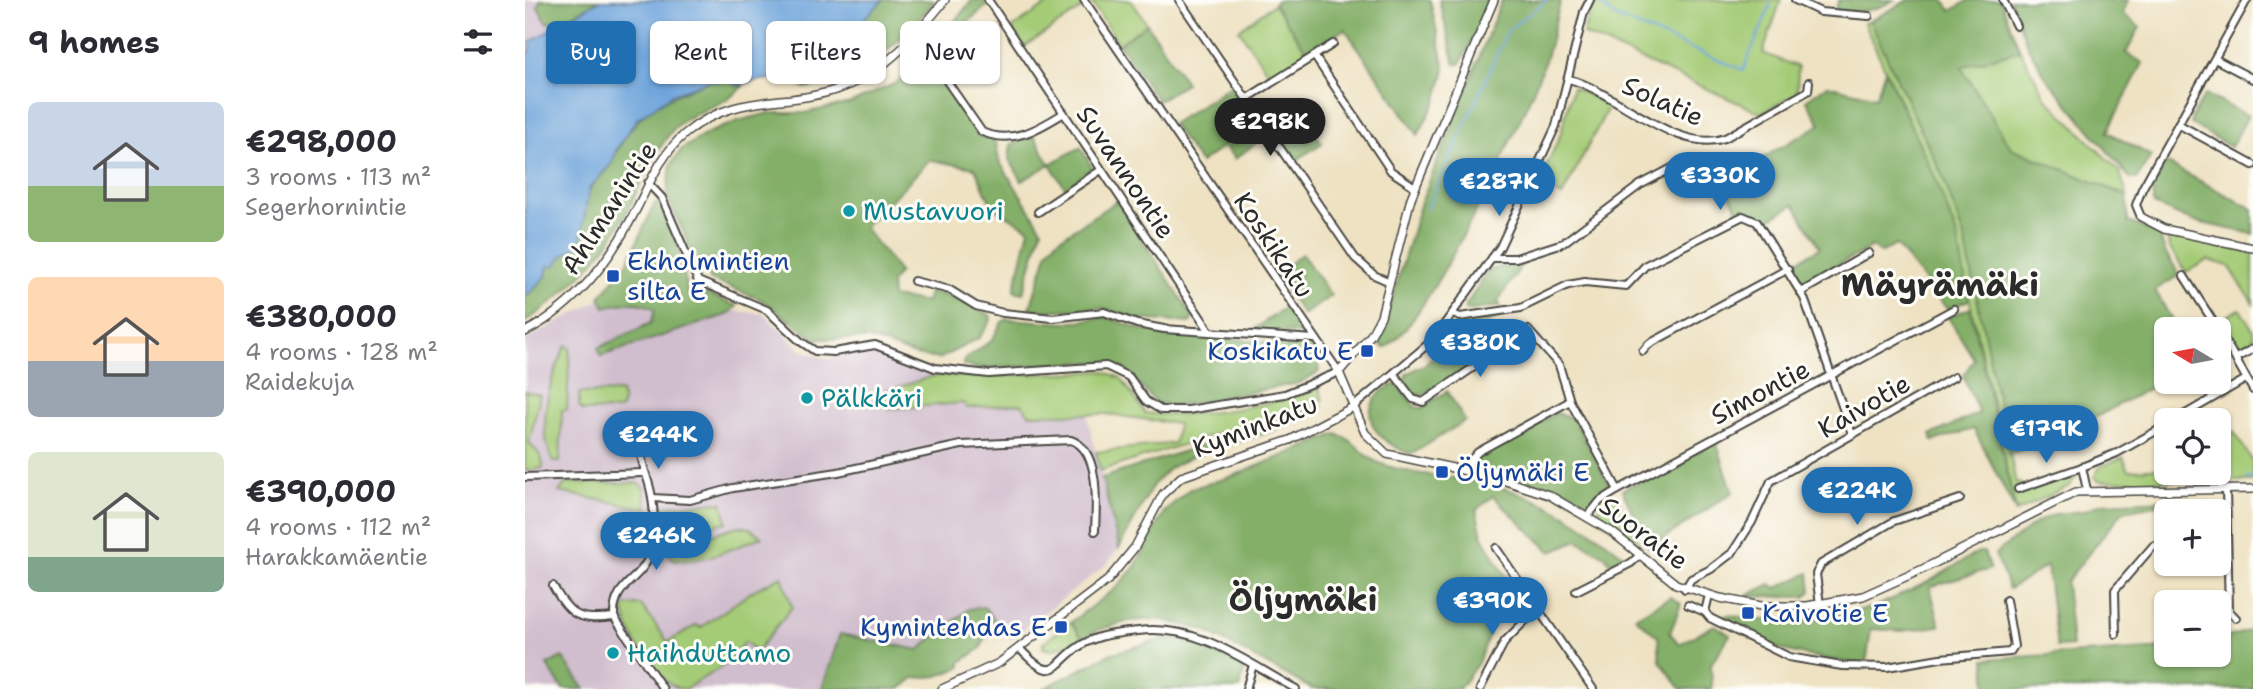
<!DOCTYPE html>
<meta charset="utf-8">
<style>
:root{--surface:#fff;--page:#f2f2f3;--text:#2b2b33;--muted:#7c7c81;--accent:#1f6fb2}
body{margin:0;font-family:"Shantell Sans",sans-serif;background:var(--page);color:var(--text);height:100vh;display:flex;flex-direction:column;font-size:26px;white-space:nowrap}
*{box-sizing:border-box;margin:0}
p{font-size:23px;color:var(--muted)}
.icon{flex:none;width:38px;height:38px;fill:none;stroke:currentColor;stroke-width:2;stroke-linecap:round;stroke-linejoin:round}
.map{position:relative;flex:1;overflow:hidden}
.drawer{display:flex;flex-direction:column;background:var(--surface);width:525px}
.drawer>*{flex:none}
.hud{position:absolute;left:21px;top:21px;width:665px;height:63px;display:flex;gap:14px}
.needle{width:46px;rotate:280deg}
.tools{position:absolute;left:1629px;top:317px;display:grid;gap:14px}
.tools a{display:grid;place-items:center;width:77px;height:77px;border-radius:10px;background:var(--surface);box-shadow:0 2px 5px #0004;font-size:35px}
.price{position:absolute;translate:-50% -60px;padding:0 16px;border-radius:24px;background:var(--accent);color:#fff;font-size:23px;line-height:46px;filter:drop-shadow(0 2px 4px #0008)}
.price::after{content:'';position:absolute;left:50%;top:42px;width:21px;height:16px;margin-left:-10px;background:inherit;clip-path:polygon(0 0,100% 0,50% 100%)}
.price.current{background:#222;color:#fff}
ul{padding:0;list-style:none}
li{display:flex;align-items:center;gap:21px;height:175px;padding:0 28px}
li span{display:grid;place-items:center;flex:none;width:196px;height:140px;border-radius:10px;color:#555}
li>.icon{margin-inline-start:auto}
span .icon{width:84px;height:84px;fill:#fffc;stroke-width:1}
li b{font-size:30px}
h2{display:flex;justify-content:space-between;align-items:center;height:84px;padding:0 28px;font-size:30px}
.chip{padding:0 24px;border-radius:10px;background:var(--surface);box-shadow:0 2px 5px #0004;font-size:24px;line-height:63px}
.chip.current{background:var(--accent);color:#fff}
main{display:flex;flex:1;min-height:0}
.map>svg:first-child{display:block}
</style>
<main>
<section class="drawer">
<h2>9 homes<svg class="icon" aria-label="filters" viewBox="0 0 24 24"><path d="M4 7h16M4 17h16"/><circle cx="9" cy="7" r="2"/><circle cx="15" cy="17" r="2"/></svg></h2>
<ul>
<li><span style="background:linear-gradient(#c9d6e8 60%,#8fb573 0)"><svg class="icon" aria-label="home" viewBox="0 0 24 24"><path d="M3 11l9-7 9 7M6 9v11h12V9"/></svg></span><div><b>€298,000</b><p>3 rooms · 113 m²</p><p>Segerhornintie</p></div></li>
<li><span style="background:linear-gradient(#ffd9b3 60%,#9aa5b1 0)"><svg class="icon" aria-label="home" viewBox="0 0 24 24"><path d="M3 11l9-7 9 7M6 9v11h12V9"/></svg></span><div><b>€380,000</b><p>4 rooms · 128 m²</p><p>Raidekuja</p></div></li>
<li><span style="background:linear-gradient(#dfe7d0 75%,#7fa58c 0)"><svg class="icon" aria-label="home" viewBox="0 0 24 24"><path d="M3 11l9-7 9 7M6 9v11h12V9"/></svg></span><div><b>€390,000</b><p>4 rooms · 112 m²</p><p>Harakkamäentie</p></div></li>
</ul>
</section>
<div class="map">
<svg width="1728" height="689" viewBox="0 0 1728 689">
<rect width="100%" height="100%" fill="#fdfcf7"/>
<filter id="ink" filterUnits="userSpaceOnUse"><feTurbulence type="fractalNoise" baseFrequency=".0143" numOctaves="2"/><feDisplacementMap in="SourceGraphic" scale="14" xChannelSelector="R" yChannelSelector="G"/><feConvolveMatrix kernelMatrix="1 2 1 2 8 2 1 2 1" color-interpolation-filters="sRGB"/></filter>
<filter id="wash" filterUnits="userSpaceOnUse"><feTurbulence type="fractalNoise" baseFrequency=".00686" numOctaves="4" result="noise"/><feDisplacementMap in="SourceGraphic" scale="28" xChannelSelector="R" yChannelSelector="G"/><feGaussianBlur stdDeviation="1.57" result="paint"/><feColorMatrix in="noise" values="0 0 0 0 0 0 0 0 0 0 0 0 0 0 0 0 0 1.4 0 .05"/><feComposite in="paint" operator="in"/></filter>
<g filter="url(#wash)">
<rect width="100%" height="100%" fill="#eee2c3"/>
<!-- industrial -->
<g fill="#d0bdcd">
<path d="M0 0H75L6 41V50L0 54Z"/>
<path d="M80 297 239 314 276 350 302 359 344 348 393 366 443 378 557 395 594 548 582 564 485 640 476 627 444 609 394 650 322 689H0V340Z"/>
</g>
<!-- green -->
<g fill="#a4cb76" stroke="#687b50" stroke-width="2">
<path d="M529 0H554L559 7 499 47 487 28Z"/>
<path d="M571 0H606L622 24 594 44 567 3Z"/>
<path d="M1079 0H1256L1238 53 1273 67 1272 94 1236 113 1058 34 1066 7Z"/>
<path d="M749 4 782 52 746 77 714 30Z"/>
<path d="M1345 21 1418 177 1440 240 1491 483H1495L1500 489 1546 475 1551 477 1544 486 1491 512 1428 224 1367 210 1207 199 1194 180 1217 167 1412 182 1339 23Z"/>
<path d="M1495 50 1521 98 1595 172 1602 196 1486 148 1435 67Z"/>
<path d="M1048 87 1084 106 1037 196 1014 183 1036 133Z"/>
<path d="M1642 234 1728 253V303L1704 266 1683 260 1661 272 1644 247Z"/>
<path d="M1715 309 1728 330V339L1714 348 1707 345 1693 321Z"/>
<path d="M41 345 45 348 42 410H37L35 462H28C11 424 24 381 41 345Z"/>
<path d="M578 371 596 378 620 413C674 419 742 406 794 388L798 400 575 471 571 452 649 443 653 424 580 414H504L497 404 442 408 438 403 364 409 360 391 412 375 451 377Z"/>
<path d="M0 391 15 395 4 443C11 451 18 454 18 468L0 471Z"/>
<path d="M96 392 98 402 95 410 58 411 54 406V393Z"/>
<path d="M1709 432 1728 462V481H1574L1569 477 1575 467 1598 457 1604 470 1641 468 1642 472H1694V441Z"/>
<path d="M41 483H113L119 488 122 509 34 492Z"/>
<path d="M1090 495 1113 540 1117 546 1114 548 1070 516 1076 504Z"/>
<path d="M197 502 202 522 138 537 136 507Z"/>
<path d="M213 526 225 528 237 537C210 547 176 565 148 559L141 549Z"/>
<path d="M257 576 267 607 232 651 220 642 198 666 160 689C133 689 99 630 99 606L116 605 143 642 172 625 175 628 229 590Z"/>
<path d="M546 622 558 639 526 650 518 648V643Z"/>
</g>
<!-- forest -->
<g fill="#83af67" stroke="#576d49" stroke-width="2">
<path d="M15 0H75L48 15 22 23 13 7Z"/>
<path d="M358 0H410C371 47 342 76 280 88L263 77 292 54 298 58Z"/>
<path d="M447 0H458L462 6 405 52Z"/>
<path d="M752 0H905L920 69 912 99 893 135 820 29 782 52 749 4Z"/>
<path d="M914 0H964L955 25 935 64H930Z"/>
<path d="M977 0H1036C1029 24 1025 49 1016 72 997 120 899 331 859 348L854 343 895 205Z"/>
<path d="M1314 0H1369C1349 12 1333 13 1310 11Z"/>
<path d="M1383 0H1419L1426 11 1444 0H1475L1495 50 1436 67 1486 148 1602 196 1603 222 1634 233 1640 252 1655 275 1630 290 1652 329H1642L1641 379 1573 416 1484 455 1440 240 1418 177 1345 21Z"/>
<path d="M1485 0H1603L1598 14 1615 27 1601 53 1618 63 1582 132 1626 156 1612 179 1605 178 1522 79 1503 47Z"/>
<path d="M622 24 661 83 633 101 594 44Z"/>
<path d="M397 64H403L452 135 471 142 474 161 517 229 498 293 489 291 504 229 467 206 450 168 405 160 339 227 374 272 366 283 367 297 401 302 404 292 424 296 465 315 466 320 454 338 414 359 390 355 345 339H290L237 300 186 280 172 263 142 196 146 164 157 149 183 133 213 121 244 113H279L326 103 369 84Z"/>
<path d="M1360 70 1411 180 1433 239 1444 300 1422 309 1371 245 1355 253 1347 247 1277 284 1267 264 1295 248 1269 204 1239 223 1225 212 1214 214 1198 180 1207 164H1227L1296 124 1281 100 1302 85 1351 97Z"/>
<path d="M183 81H205L212 86H218C199 108 165 109 146 132 127 156 116 185 102 212 78 259 43 293 0 322V298L21 276 23 266 55 245C58 229 57 206 64 191 69 180 82 172 87 161 114 107 130 104 183 81Z"/>
<path d="M706 85 739 137 710 159 699 146 675 163 647 124Z"/>
<path d="M1680 94 1723 116 1706 147 1666 124V119Z"/>
<path d="M774 110 797 143 770 161 748 129Z"/>
<path d="M509 136 525 164 556 147 567 168 541 189 525 164 497 181 484 159 486 144Z"/>
<path d="M1641 163 1728 209V234L1667 221 1631 206 1628 203V190Z"/>
<path d="M592 201 668 317 665 323 611 319 577 308 520 311 505 308 523 251 531 241Z"/>
<path d="M130 203H135C142 222 151 241 157 260 161 273 158 287 165 298L182 294 212 306 204 314 76 356 73 348 126 323 130 310C117 299 95 303 80 307L75 297 103 262Z"/>
<path d="M777 254 806 296 778 315 750 274Z"/>
<path d="M999 262 973 301 975 306 943 311 940 307 964 270Z"/>
<path d="M762 306 777 328 775 334 730 329Z"/>
<path d="M1445 308 1491 512 1449 429 1408 441 1406 435 1454 413 1438 376 1449 359 1423 317Z"/>
<path d="M983 311 934 341 950 364 897 395 889 394 880 382 881 374 901 364 923 343 926 331 935 323Z"/>
<path d="M581 317 618 330 782 346 792 350 794 372 774 383 652 406 632 404 600 369 566 362 453 369 438 365 439 360 467 340 477 322 482 319 539 323Z"/>
<path d="M866 385H872L890 407 897 408 922 391 940 421 887 454C852 444 825 410 866 385Z"/>
<path d="M797 406 796 410 744 432 668 456 645 468 628 485 594 548 577 478Z"/>
<path d="M1032 413 1048 418 1085 486 1060 505 1005 483 952 467 951 459 958 452Z"/>
<path d="M811 434C830 439 836 455 854 463 884 475 918 476 950 481 1005 491 1055 520 1098 555V561L1089 567 1080 556 1052 540 1026 552 968 496 951 510 957 535 992 596 989 607 968 624 953 663 934 689H787L679 630 633 619 604 621 573 630 558 639 546 622 591 588 609 568 639 512 665 489 708 476Z"/>
<path d="M1191 442 1208 492 1124 548 1097 490Z"/>
<path d="M1665 499 1598 511 1541 582 1547 646 1532 647 1522 566 1484 589 1470 554 1510 523 1530 514 1558 511 1577 503Z"/>
<path d="M1453 552H1459L1465 569 1405 587 1415 626 1377 631 1346 629 1341 665C1296 658 1232 652 1198 618L1202 615 1234 620H1287L1350 607 1403 582Z"/>
<path d="M1284 573 1286 591 1280 597 1221 596 1246 584 1251 588Z"/>
<path d="M1146 597 1156 604 1145 633 1154 644 1190 625 1205 635 1186 664 1187 689H1156L1135 661 1133 637 1110 617Z"/>
<path d="M459 607 476 627 462 634 456 648 436 662V667L413 676 389 678 375 689H297L315 634 394 650 444 609Z"/>
<path d="M1728 629V689H1462L1460 659 1641 648 1642 654H1694V640Z"/>
<path d="M645 637 673 644 717 666 719 671 715 689H518L585 654Z"/>
<path d="M37 657 59 688 60 689H38L22 665Z"/>
</g>
<!-- water -->
<path fill="#6ea4db" stroke="#4c6883" stroke-width="2" d="M75 0H358L298 59 292 54 286 56 283 63 274 66 263 77 229 81 212 86 205 81H183L148 94 112 119 91 150 87 163 64 189 55 245 36 257 30 266H23L21 276 0 298V55L6 51 5 42Z"/>
<g fill="none" stroke-linecap="round" stroke-linejoin="round">
<!-- stream -->
<g stroke="#6ea4db" stroke-width="2">
<path d="M1074 3 1088 16 1218 70 1246 4"/>
<path d="M902 209 983 30 1022 0"/>
<path d="M1722 479 1728 476"/>
</g>
</g>
</g>
<g filter="url(#ink)">
<g fill="none" stroke-linecap="round" stroke-linejoin="round">
<defs>
<g id="minor">
<path d="M463 0 684 330"/>
<path d="M654 0 830 258 849 275 865 282"/>
<path d="M1270 0 1296 12 1344 16"/>
<path d="M1478 0 1491 26"/>
<path d="M390 35 457 132C488 145 513 129 539 113"/>
<path d="M790 57 866 171 890 187"/>
<path d="M1690 59 1728 79"/>
<path d="M1044 79C1090 91 1152 155 1200 138L1283 91 1284 82"/>
<path d="M721 99 808 44"/>
<path d="M1653 124 1728 165"/>
<path d="M123 183 137 198 173 281 242 310 275 341 290 351 309 352 350 345 410 368 464 374 581 366 604 377 621 401 636 410H663L760 394 814 372 559 0"/>
<path d="M513 212 576 170"/>
<path d="M1616 217 1611 205 1617 189 1722 0"/>
<path d="M967 258H991L1038 243 1115 185 1149 167"/>
<path d="M1659 276 1693 329"/>
<path d="M389 281 425 290 451 306 478 313 528 318 579 312 612 324 639 329 789 339"/>
<path d="M1276 292 1344 253"/>
<path d="M928 314 935 317 996 308 1043 285 1060 282 1101 286 1121 265 1218 216 1232 222 1279 298 1327 434"/>
<path d="M1694 330 1728 390"/>
<path d="M1118 351 1124 344 1263 269"/>
<path d="M1711 358 1728 349"/>
<path d="M869 374 888 399 898 402 1003 330 1034 365 1045 401 1093 490"/>
<path d="M828 407 908 340 975 247 1031 126 1059 12 1065 0"/>
<path d="M1650 420 1721 379"/>
<path d="M942 471 944 462 953 452 1045 401"/>
<path d="M0 477 118 473"/>
<path d="M1493 489 1557 467"/>
<path d="M1562 490 1557 467 1592 453 1642 425"/>
<path d="M1701 490 1704 611 1711 618"/>
<path d="M127 498 165 500 208 488 313 472 436 445 546 440C576 450 571 506 570 531"/>
<path d="M1063 516 1075 501 1093 490 1429 309"/>
<path d="M971 548 1068 689"/>
<path d="M28 586C45 617 55 621 89 617L138 689"/>
<path d="M1160 589 1166 579 1186 569 1207 553 1227 522 1246 481 1429 377"/>
<path d="M1051 591 1106 563 1115 555"/>
<path d="M1184 595 1180 612 1185 618 1264 657 1317 666 1362 667 1415 658 1485 652 1489 646 1481 600"/>
<path d="M1163 605 1180 612"/>
<path d="M1295 605 1291 574 1296 564 1369 521 1435 499"/>
<path d="M89 617C88 581 117 582 125 553 129 537 130 515 127 498 124 473 107 455 123 430L134 426"/>
<path d="M1591 634 1590 590 1628 546 1642 544"/>
<path d="M495 649C533 689 527 660 560 643 576 634 595 633 613 631 672 623 721 662 771 689"/>
<path d="M721 689 728 665"/>
<path d="M955 689 980 641 1011 610"/>
</g>
<g id="tertiary">
<path d="M969 0 886 198 856 316 846 335 814 372 840 433 862 454 965 476 1024 495 1087 532 1151 584 1195 598 1236 606H1282L1338 596 1398 569 1551 492 1728 489"/>
<path d="M1616 217 1639 229 1728 248"/>
<path d="M0 332C52 305 86 259 112 208 125 182 137 153 161 133 212 91 262 108 316 88 360 72 392 35 420 0"/>
<path d="M417 689 474 663 583 580 610 547 638 494 656 477 765 440 828 407"/>
</g>
</defs>
<!-- minor casing -->
<use href="#minor" stroke="#484642" stroke-width="10"/>
<!-- tertiary casing -->
<use href="#tertiary" stroke="#484642" stroke-width="10"/>
<!-- minor -->
<use href="#minor" stroke="#fff" stroke-width="6"/>
<!-- tertiary -->
<use href="#tertiary" stroke="#fff" stroke-width="7"/>
</g>
</g>
<!-- markers -->
<g fill="#0f9aa8" stroke="#fdfcf7" stroke-width="2.5">
<circle cx="324" cy="211" r="7"/>
<circle cx="282" cy="398" r="7"/>
<circle cx="88" cy="653" r="7"/>
</g>
<g fill="#1a4fb4" stroke="#fdfcf7" stroke-width="2.5">
<rect x="81" y="269" width="14" height="14" rx="3.5"/>
<rect x="835" y="344" width="14" height="14" rx="3.5"/>
<rect x="910" y="465" width="14" height="14" rx="3.5"/>
<rect x="1216" y="606" width="14" height="14" rx="3.5"/>
<rect x="529" y="620" width="14" height="14" rx="3.5"/>
</g>
<g text-anchor="middle" stroke-width="6" stroke-linejoin="round" paint-order="stroke">
<!-- street labels -->
<g font-size="26" fill="#2b2b2b" stroke="#fdfcf7">
<text transform="translate(1138 101) rotate(24)" y="9">Solatie</text>
<text transform="translate(601 172) rotate(56)" y="9">Suvannontie</text>
<text transform="translate(84 208) rotate(-57)" y="9">Ahlmanintie</text>
<text transform="translate(749 245) rotate(56)" y="9">Koskikatu</text>
<text transform="translate(1235 392) rotate(-28)" y="9">Simontie</text>
<text transform="translate(1339 406) rotate(-30)" y="9">Kaivotie</text>
<text transform="translate(730 426) rotate(-21)" y="9">Kyminkatu</text>
<text transform="translate(1119 533) rotate(37)" y="9">Suoratie</text>
</g>
<!-- culture labels -->
<g font-size="26" fill="#0d838f" stroke="#fdfcf7" text-anchor="start">
<text x="338" y="220">Mustavuori</text>
<text x="296" y="407">Pälkkäri</text>
<text x="102" y="662">Haihduttamo</text>
</g>
<!-- transit labels -->
<g font-size="26" fill="#164399" stroke="#fdfcf7" text-anchor="start">
<text x="102" y="270">Ekholmintien<tspan x="102" dy="30">silta E</tspan></text>
<text x="828" y="360" text-anchor="end">Koskikatu E</text>
<text x="931" y="481">Öljymäki E</text>
<text x="1237" y="622">Kaivotie E</text>
<text x="522" y="636" text-anchor="end">Kymintehdas E</text>
</g>
<!-- district labels -->
<g font-size="33" font-weight="bold" fill="#2b2b2b" stroke="#fdfcf7">
<text x="1415" y="296">Mäyrämäki</text>
<text x="778" y="611">Öljymäki</text>
</g>
</g>
</svg>
<div class="tools">
<a><svg class="needle" viewBox="-14 -14 28 28"><path d="M0-13l5 13h-10z" fill="#e53935"/><path d="M0 13l5-13h-10z" fill="#7c7c81"/></svg></a>
<a><svg class="icon" aria-label="locate" viewBox="0 0 24 24"><circle cx="12" cy="12" r="6"/><path d="M12 2v4M12 18v4M2 12h4M18 12h4"/></svg></a>
<a>+</a>
<a>−</a>
</div>
<b class="price current" style="left:745px;top:158px">€298K</b>
<b class="price" style="left:1195px;top:212px">€330K</b>
<b class="price" style="left:974px;top:218px">€287K</b>
<b class="price" style="left:955px;top:379px">€380K</b>
<b class="price" style="left:1521px;top:465px">€179K</b>
<b class="price" style="left:133px;top:471px">€244K</b>
<b class="price" style="left:1332px;top:527px">€224K</b>
<b class="price" style="left:131px;top:572px">€246K</b>
<b class="price" style="left:967px;top:637px">€390K</b>
<div class="hud">
<a class="chip current">Buy</a>
<a class="chip">Rent</a>
<a class="chip">Filters</a>
<a class="chip">New</a>
</div>
</div>
</main>
